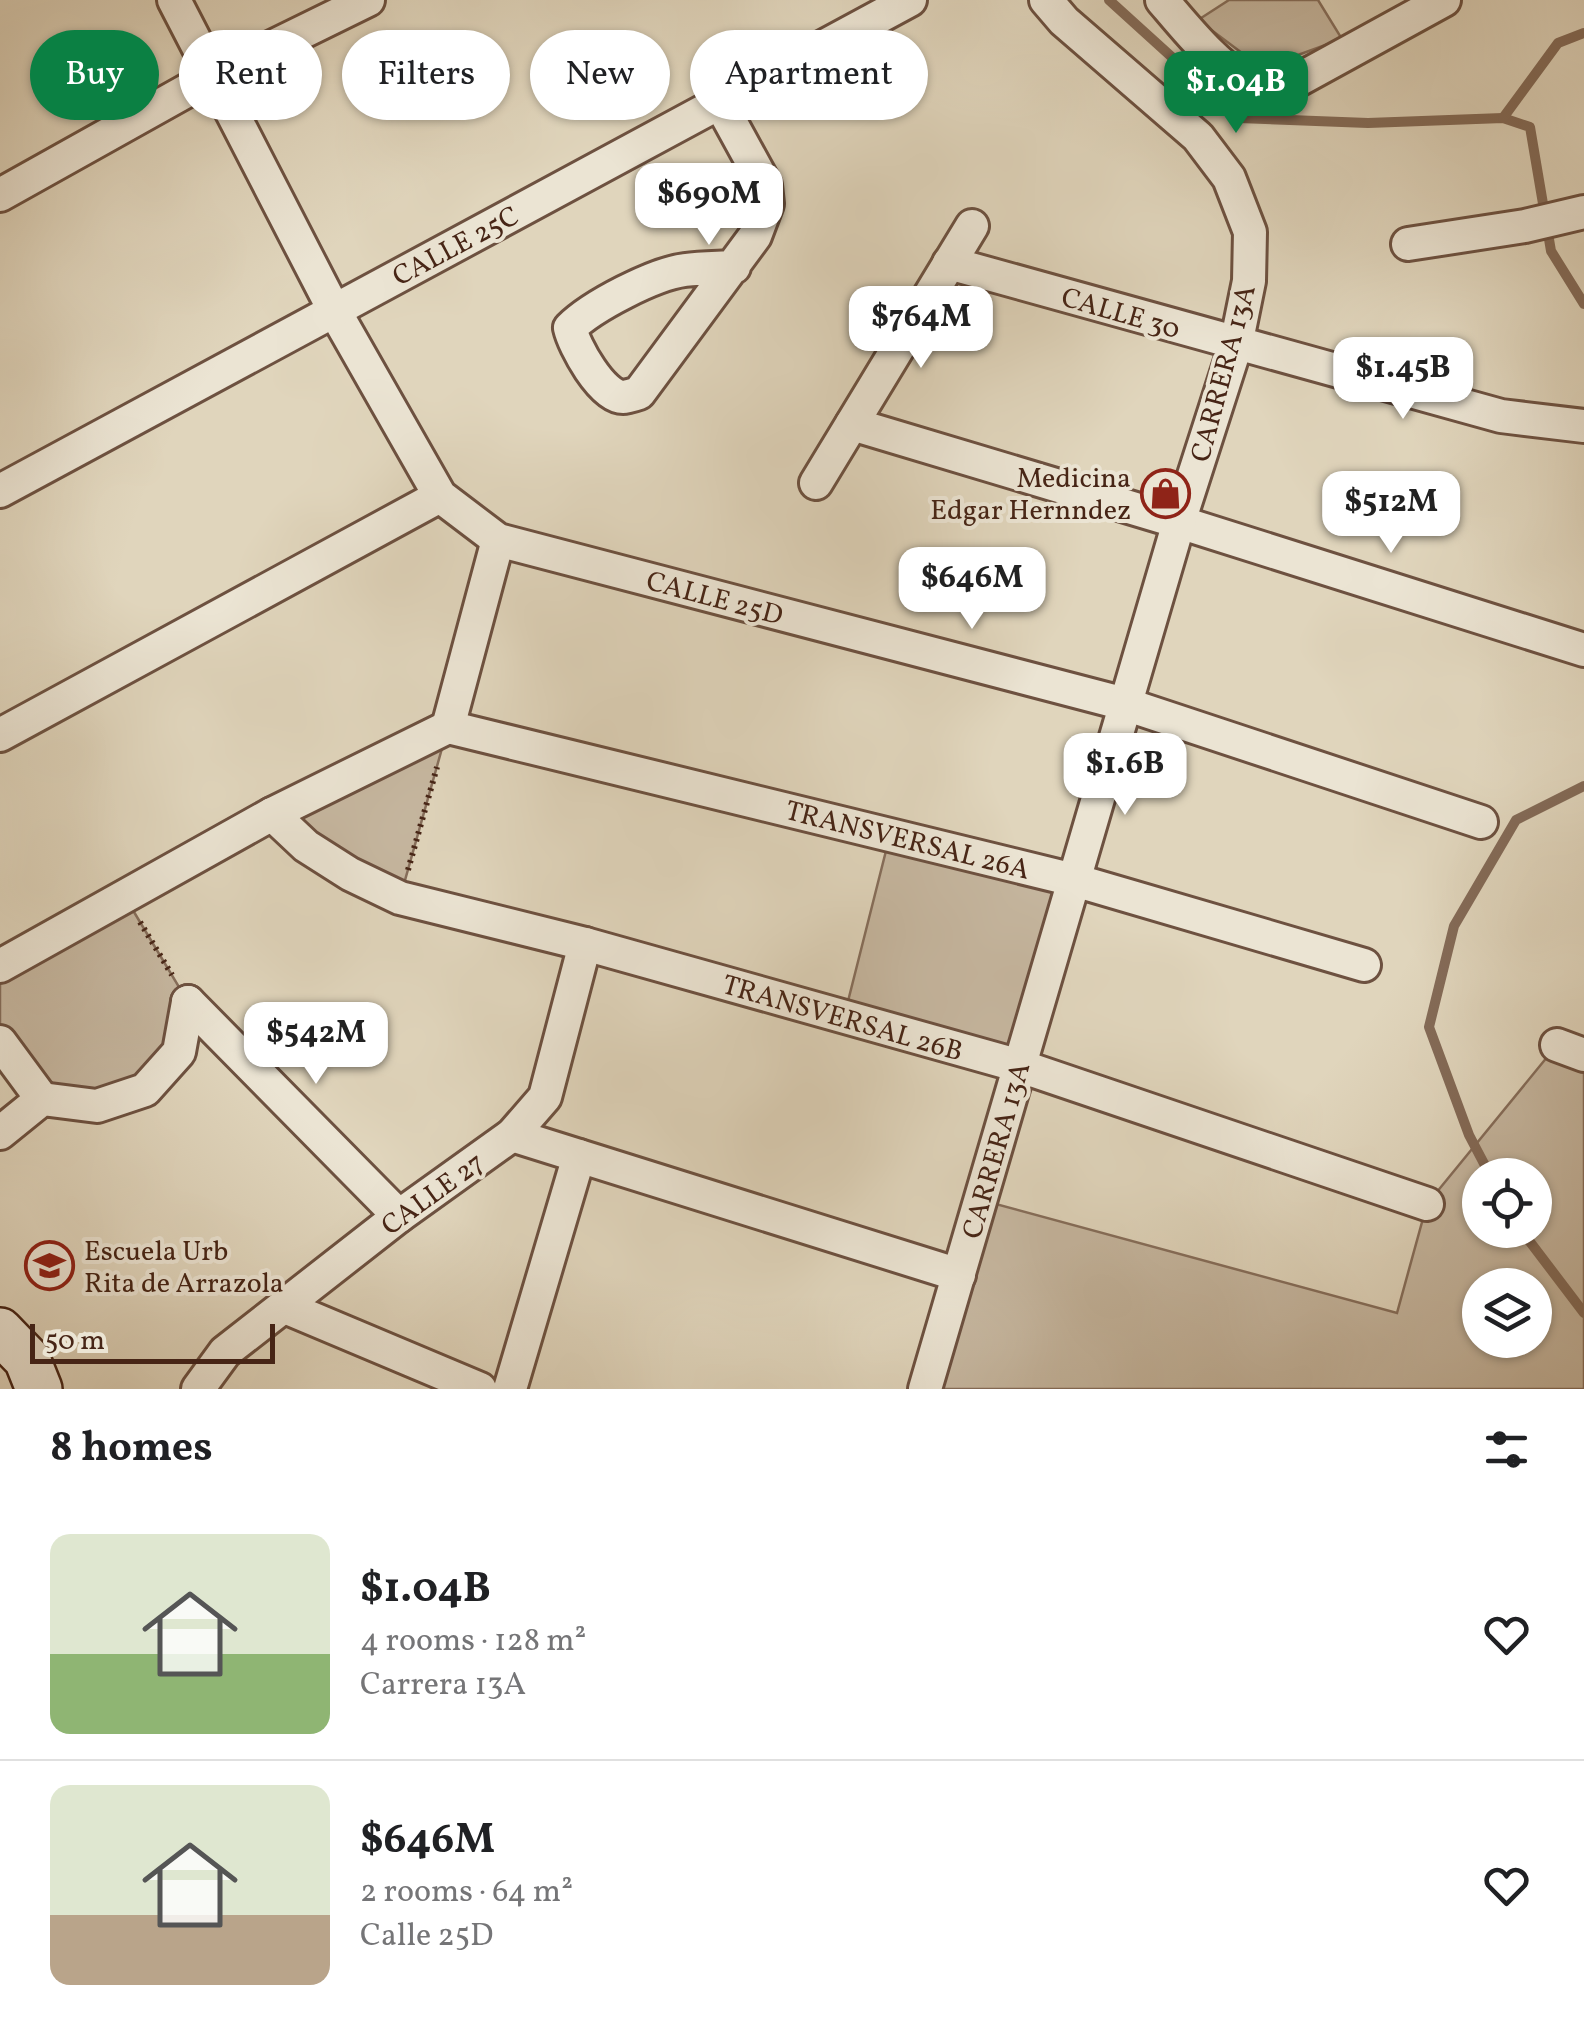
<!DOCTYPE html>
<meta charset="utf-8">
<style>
:root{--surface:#fff;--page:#f2f2f2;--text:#202124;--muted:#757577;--line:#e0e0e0;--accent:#0b8043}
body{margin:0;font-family:Vollkorn,serif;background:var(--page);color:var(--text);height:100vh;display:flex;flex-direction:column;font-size:38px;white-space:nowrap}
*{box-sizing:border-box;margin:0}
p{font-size:32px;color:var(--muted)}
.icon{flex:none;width:55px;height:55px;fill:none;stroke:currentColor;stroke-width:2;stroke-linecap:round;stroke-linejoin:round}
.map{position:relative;height:1389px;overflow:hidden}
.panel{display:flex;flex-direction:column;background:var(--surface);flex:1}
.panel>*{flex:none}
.guide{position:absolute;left:30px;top:30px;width:1000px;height:90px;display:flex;gap:20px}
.controls{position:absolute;left:1462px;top:1158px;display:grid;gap:20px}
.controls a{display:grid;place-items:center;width:90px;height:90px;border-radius:50%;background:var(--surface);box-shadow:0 2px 8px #0004;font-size:50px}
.scale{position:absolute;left:30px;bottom:25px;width:245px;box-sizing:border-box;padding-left:10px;border:5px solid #472516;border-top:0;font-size:28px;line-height:35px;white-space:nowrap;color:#472516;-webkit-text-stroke:8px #ebe4d3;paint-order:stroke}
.price{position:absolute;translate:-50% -85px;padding:0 22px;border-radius:20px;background:#fff;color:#222;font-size:32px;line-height:65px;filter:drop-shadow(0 2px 5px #0008)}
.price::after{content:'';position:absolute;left:50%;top:60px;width:30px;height:22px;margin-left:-15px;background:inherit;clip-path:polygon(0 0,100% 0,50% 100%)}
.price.on{background:var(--accent);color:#fff}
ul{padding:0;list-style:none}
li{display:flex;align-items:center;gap:30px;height:250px;padding:0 50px}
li+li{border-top:2px solid var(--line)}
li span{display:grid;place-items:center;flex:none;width:280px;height:200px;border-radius:20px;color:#555}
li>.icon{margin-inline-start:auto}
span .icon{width:120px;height:120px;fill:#fffc;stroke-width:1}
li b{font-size:42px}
h2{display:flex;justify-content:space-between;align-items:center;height:120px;padding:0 50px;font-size:42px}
.chip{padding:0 35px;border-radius:45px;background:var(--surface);box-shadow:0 2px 8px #0004;font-size:35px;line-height:90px}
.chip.on{background:var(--accent);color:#fff}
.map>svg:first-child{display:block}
</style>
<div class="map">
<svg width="1584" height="1389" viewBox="0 0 1584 1389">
<rect width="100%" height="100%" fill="#e0d5bc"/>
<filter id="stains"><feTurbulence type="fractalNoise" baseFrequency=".002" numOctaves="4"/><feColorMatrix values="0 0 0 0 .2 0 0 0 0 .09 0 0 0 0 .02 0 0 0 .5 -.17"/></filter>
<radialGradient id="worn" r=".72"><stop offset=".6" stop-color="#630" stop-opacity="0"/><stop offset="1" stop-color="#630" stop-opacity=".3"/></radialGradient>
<!-- green -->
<g fill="#c6b7a0" stroke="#866e5b" stroke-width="2.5" fill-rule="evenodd">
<path d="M1229 0H1318L1342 39 1262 68 1198 20Z"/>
<path d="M448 727 400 898 272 814Z"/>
<path d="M890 835 1074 880 1020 1066 844 1017Z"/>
<path d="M125 897 188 1002 145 1090 42 1099 0 1042V966Z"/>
<path d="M1557 1045 1584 1054V1389H920L981 1200 1397 1313 1427 1204ZM1480 1175H1535V1230H1480ZM1480 1285H1535V1340H1480Z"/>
</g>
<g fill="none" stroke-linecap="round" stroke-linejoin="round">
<!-- stream -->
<g stroke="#846b58" stroke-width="10">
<path d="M1109 0 1239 118 1368 123 1503 118 1530 127 1551 251 1584 304"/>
<path d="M1503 118 1558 43 1584 33"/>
<path d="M1490 1175 1469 1135 1429 1027 1454 926 1516 820 1584 786"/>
<path d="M1521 1230 1584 1313"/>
</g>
<defs>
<g id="street">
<path d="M174 0 334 310 440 496 498 540 1125 704 1481 822"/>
<path d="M1162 0C1185 27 1223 75 1257 87 1268 91 1278 88 1289 85L1444 0"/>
<path d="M720 103 765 185 767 204 755 236 639 393C636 394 625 397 623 397 602 397 574 346 570 328 592 306 654 274 685 270 701 268 717 268 734 267"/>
<path d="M0 195 213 76 368 0"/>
<path d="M1408 244 1525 226 1584 212"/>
<path d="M949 263 1501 416 1584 426"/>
<path d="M852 424 1179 522 1584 650"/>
<path d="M816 483 972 226"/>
<path d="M0 491 910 0"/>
<path d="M448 727 1074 880 1364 965"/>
<path d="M448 727 498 540"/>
<path d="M0 735 440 496"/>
<path d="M272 814 306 846 350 874 400 898 585 944 1020 1066 1427 1204"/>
<path d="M0 966 272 814 448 727"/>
<path d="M188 1002 399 1216"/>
<path d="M0 1042 42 1099"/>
<path d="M1557 1045 1584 1055"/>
<path d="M0 1133 42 1099 97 1106 145 1090 179 1052 188 1002"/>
<path d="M512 1135 959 1275"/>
<path d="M285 1307 480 1389"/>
<path d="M198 1389 225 1352 399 1216 512 1135 545 1097 585 944"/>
<path d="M510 1389 579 1156"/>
<path d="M925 1389 1179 522 1236 345 1249 281 1250 232 1229 178 1198 137 1064 21 1046 0"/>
</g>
<path id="secondary" d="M0 1331 27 1359 39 1389"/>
</defs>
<!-- street casing -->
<use href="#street" stroke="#6d5140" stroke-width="38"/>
<!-- secondary casing -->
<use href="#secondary" stroke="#472516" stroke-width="50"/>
<!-- path -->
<g stroke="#472516" stroke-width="6" stroke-dasharray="2.5 5" stroke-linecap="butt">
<path d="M408 870 437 767"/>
<path d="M140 922 172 975"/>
</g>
<!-- street -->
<use href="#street" stroke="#ebe4d3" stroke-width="32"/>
<!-- secondary -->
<use href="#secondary" stroke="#ebe4d3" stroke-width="45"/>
</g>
<!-- icons -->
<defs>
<symbol id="shop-ring" viewBox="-11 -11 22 22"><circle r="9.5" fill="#ebe4d3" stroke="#8f2418" stroke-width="1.5"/><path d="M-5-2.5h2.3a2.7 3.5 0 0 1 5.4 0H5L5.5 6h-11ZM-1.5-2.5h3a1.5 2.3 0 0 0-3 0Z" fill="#8f2418"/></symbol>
<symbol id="school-ring" viewBox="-11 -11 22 22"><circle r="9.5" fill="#ebe4d3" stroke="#8f2418" stroke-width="1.5"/><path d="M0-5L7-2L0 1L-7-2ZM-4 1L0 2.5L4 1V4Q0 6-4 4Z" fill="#8f2418"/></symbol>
</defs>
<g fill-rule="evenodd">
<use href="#shop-ring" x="1138" y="466" width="55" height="55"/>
<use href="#school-ring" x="22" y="1238" width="55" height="55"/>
</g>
<g text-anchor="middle" stroke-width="8" stroke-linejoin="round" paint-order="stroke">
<!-- street labels -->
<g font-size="28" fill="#472516" stroke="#ebe4d3">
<text transform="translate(455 245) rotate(-28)" y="10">CALLE 25C</text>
<text transform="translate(1121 312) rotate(16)" y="10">CALLE 30</text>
<text transform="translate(1222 373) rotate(-75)" y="10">CARRERA 13A</text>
<text transform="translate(715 597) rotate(15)" y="10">CALLE 25D</text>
<text transform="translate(908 839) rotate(14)" y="10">TRANSVERSAL 26A</text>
<text transform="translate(843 1017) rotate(16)" y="10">TRANSVERSAL 26B</text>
<text transform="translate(995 1150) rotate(-74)" y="10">CARRERA 13A</text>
<text transform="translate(432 1193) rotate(-36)" y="10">CALLE 27</text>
</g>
<!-- poi labels -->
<g font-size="28" fill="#472516" stroke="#ebe4d3" text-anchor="end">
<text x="1131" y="487">Medicina<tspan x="1131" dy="32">Edgar Hernndez</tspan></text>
<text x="84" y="1260" text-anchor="start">Escuela Urb<tspan x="84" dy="32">Rita de Arrazola</tspan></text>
</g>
</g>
<rect width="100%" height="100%" filter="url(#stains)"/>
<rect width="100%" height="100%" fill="url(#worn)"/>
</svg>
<div class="controls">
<a><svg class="icon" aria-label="locate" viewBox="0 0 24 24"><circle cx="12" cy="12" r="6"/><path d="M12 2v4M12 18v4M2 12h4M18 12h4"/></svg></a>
<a><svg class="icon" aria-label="layers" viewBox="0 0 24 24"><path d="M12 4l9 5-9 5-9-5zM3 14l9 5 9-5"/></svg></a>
</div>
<div class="scale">50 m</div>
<b class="price on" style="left:1236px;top:136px">$1.04B</b>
<b class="price" style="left:709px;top:248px">$690M</b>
<b class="price" style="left:921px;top:371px">$764M</b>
<b class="price" style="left:1403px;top:422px">$1.45B</b>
<b class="price" style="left:1391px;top:556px">$512M</b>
<b class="price" style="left:972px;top:632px">$646M</b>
<b class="price" style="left:1125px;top:818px">$1.6B</b>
<b class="price" style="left:316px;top:1087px">$542M</b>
<div class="guide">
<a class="chip on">Buy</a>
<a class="chip">Rent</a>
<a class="chip">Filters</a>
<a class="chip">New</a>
<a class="chip">Apartment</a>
</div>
</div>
<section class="panel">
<h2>8 homes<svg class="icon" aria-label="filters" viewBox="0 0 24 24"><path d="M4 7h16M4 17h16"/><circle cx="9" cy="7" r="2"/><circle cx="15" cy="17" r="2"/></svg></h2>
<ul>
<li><span style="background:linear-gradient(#dfe7d0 60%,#8fb573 0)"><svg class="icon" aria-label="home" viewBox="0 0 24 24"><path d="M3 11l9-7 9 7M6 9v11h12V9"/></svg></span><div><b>$1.04B</b><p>4 rooms · 128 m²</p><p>Carrera 13A</p></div><svg class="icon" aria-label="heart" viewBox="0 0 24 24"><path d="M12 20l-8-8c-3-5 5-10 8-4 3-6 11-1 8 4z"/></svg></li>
<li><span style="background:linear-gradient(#dfe7d0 65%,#b9a48a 0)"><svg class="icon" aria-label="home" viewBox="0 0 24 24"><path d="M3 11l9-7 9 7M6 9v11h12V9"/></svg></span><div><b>$646M</b><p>2 rooms · 64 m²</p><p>Calle 25D</p></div><svg class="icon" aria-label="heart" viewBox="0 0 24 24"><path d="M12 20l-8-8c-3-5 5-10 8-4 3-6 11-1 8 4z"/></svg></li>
</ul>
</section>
